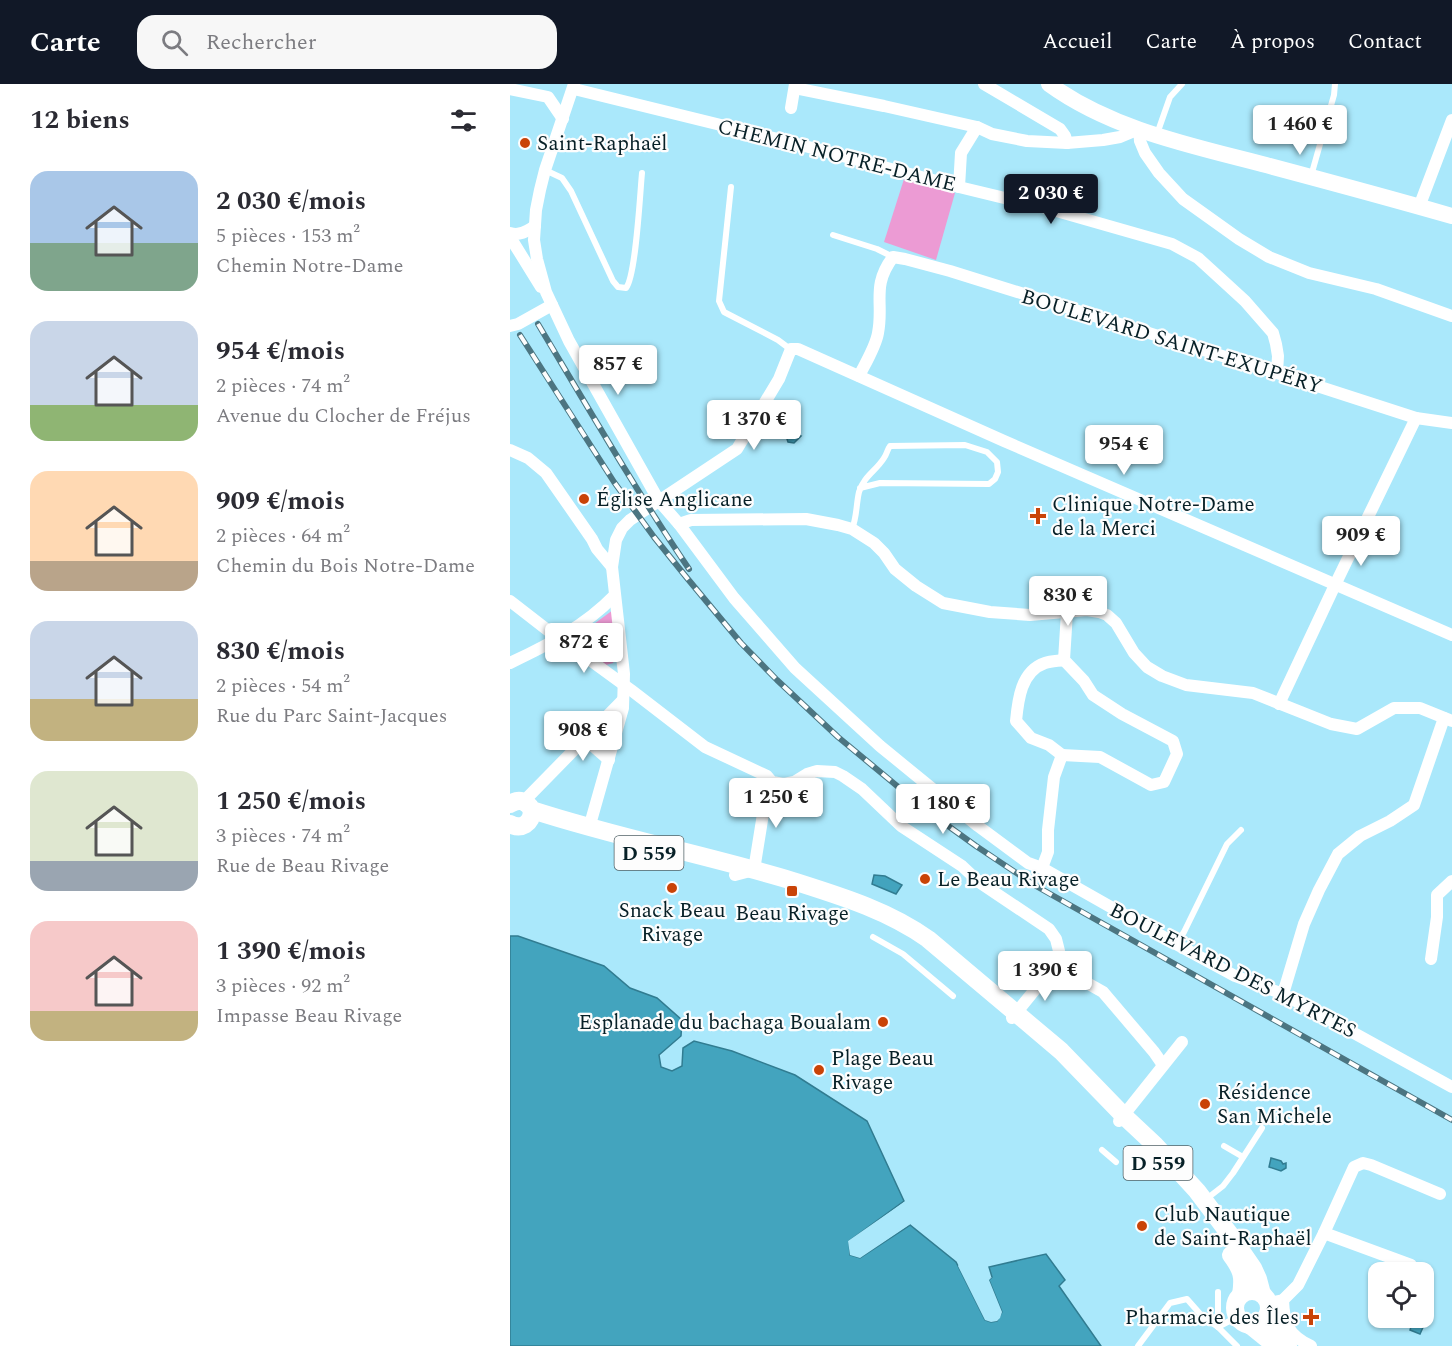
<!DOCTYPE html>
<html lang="fr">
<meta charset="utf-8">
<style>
:root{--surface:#fff;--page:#f7f7f7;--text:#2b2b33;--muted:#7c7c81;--accent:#111827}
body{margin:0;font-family:Spectral,serif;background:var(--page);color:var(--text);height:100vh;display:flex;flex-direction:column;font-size:22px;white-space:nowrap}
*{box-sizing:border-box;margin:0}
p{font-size:20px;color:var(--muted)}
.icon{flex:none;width:33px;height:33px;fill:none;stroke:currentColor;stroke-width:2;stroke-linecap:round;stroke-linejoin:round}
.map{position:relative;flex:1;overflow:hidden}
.drawer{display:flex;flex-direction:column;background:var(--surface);width:510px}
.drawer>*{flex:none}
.tools{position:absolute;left:858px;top:1178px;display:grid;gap:12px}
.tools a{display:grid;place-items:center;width:66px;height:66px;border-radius:12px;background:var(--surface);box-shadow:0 2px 4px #0004;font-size:30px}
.price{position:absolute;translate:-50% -51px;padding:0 14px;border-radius:6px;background:#fff;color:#222;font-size:20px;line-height:39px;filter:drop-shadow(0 2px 3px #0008)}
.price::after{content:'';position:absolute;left:50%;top:36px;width:18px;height:14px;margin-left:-9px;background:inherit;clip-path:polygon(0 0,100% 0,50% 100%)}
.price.selected{background:var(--accent);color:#fff}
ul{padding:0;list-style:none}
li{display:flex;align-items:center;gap:18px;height:150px;padding:0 30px}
li span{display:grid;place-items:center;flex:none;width:168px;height:120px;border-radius:18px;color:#555}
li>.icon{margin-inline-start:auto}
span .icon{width:72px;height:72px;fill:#fffc;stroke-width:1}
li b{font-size:26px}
h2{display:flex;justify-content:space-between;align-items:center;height:72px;padding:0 30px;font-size:26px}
header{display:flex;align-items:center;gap:36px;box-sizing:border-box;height:84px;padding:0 30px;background:var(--accent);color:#fff}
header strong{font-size:28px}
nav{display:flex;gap:33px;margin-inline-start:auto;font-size:21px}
.search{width:420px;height:54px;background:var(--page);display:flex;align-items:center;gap:15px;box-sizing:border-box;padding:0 21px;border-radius:18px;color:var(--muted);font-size:22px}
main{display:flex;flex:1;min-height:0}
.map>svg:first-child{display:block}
</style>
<header>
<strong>Carte</strong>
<div class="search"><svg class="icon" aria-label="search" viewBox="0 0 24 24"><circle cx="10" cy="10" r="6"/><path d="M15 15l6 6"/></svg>Rechercher</div>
<nav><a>Accueil</a><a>Carte</a><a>À propos</a><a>Contact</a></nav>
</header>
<main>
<section class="drawer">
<h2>12 biens<svg class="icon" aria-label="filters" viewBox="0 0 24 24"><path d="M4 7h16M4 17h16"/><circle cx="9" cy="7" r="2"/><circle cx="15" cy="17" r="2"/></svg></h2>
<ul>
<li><span style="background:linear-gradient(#a9c7e8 60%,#7fa58c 0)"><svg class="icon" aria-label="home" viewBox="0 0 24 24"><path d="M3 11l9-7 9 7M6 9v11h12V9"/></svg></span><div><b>2 030 €/mois</b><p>5 pièces · 153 m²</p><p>Chemin Notre-Dame</p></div></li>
<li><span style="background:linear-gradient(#c9d6e8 70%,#8fb573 0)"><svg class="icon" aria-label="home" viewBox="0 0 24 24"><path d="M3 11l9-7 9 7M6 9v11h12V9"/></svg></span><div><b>954 €/mois</b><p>2 pièces · 74 m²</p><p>Avenue du Clocher de Fréjus</p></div></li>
<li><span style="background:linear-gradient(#ffd9b3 75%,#b9a48a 0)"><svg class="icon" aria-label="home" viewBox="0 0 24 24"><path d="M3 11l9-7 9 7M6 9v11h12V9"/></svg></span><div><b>909 €/mois</b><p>2 pièces · 64 m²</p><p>Chemin du Bois Notre-Dame</p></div></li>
<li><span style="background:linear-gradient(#c9d6e8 65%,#c2b280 0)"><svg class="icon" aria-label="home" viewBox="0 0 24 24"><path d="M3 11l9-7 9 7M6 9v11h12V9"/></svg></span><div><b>830 €/mois</b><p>2 pièces · 54 m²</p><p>Rue du Parc Saint-Jacques</p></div></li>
<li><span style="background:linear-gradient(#dfe7d0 75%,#9aa5b1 0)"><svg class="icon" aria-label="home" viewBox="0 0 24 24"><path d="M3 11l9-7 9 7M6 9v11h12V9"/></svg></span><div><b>1 250 €/mois</b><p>3 pièces · 74 m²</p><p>Rue de Beau Rivage</p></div></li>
<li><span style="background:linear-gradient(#f6c9c9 75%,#c2b280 0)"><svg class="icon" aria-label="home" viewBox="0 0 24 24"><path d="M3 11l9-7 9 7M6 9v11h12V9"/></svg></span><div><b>1 390 €/mois</b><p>3 pièces · 92 m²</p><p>Impasse Beau Rivage</p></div></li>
</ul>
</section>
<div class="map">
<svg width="942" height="1262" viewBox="0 0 942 1262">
<rect width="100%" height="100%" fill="#aae8fb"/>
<!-- green -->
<g fill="#ec9bd4">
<path d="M394 95 445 109 426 176 374 158Z"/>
<path d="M103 526 106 573 103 579 96 581 62 556Z"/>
</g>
<!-- water -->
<g fill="#43a4be" stroke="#317c91" stroke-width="1.5">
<path d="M280 343H285L287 345 286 350 291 352 284 359 278 358 277 355 278 345Z"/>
<path d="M364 791 375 792 392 801 386 810 362 800Z"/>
<path d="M0 852H8L94 882 120 904 147 914 172 936 171 952 149 971 151 983 162 987 172 982 173 964 184 957 222 967 285 991 357 1037 394 1117 339 1157 340 1171 350 1174 400 1141 446 1178 475 1236 481 1238 487 1237 492 1228 479 1196 482 1193 479 1183 536 1170 555 1196 549 1202 591 1262H0Z"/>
<path d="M761 1074 771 1077 773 1080 776 1079V1084L771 1087 759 1083Z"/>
<path d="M914 1219 922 1223 910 1250 900 1246 904 1233H914Z"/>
</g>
<!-- pier -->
<g fill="#aae8fb">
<path d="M397 1116 396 1119 342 1159 343 1169 350 1171 398 1138 402 1139 350 1174 340 1171 338 1157Z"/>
<path d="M450 1179 478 1234 481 1235 487 1233 489 1228 476 1196V1194L482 1193 479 1196 492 1228 490 1234 487 1237 481 1238 475 1236 448 1182Z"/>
</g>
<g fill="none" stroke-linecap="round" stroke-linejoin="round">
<!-- lane -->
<g stroke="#fff" stroke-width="6">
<path d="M647 50 660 13 672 0"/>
<path d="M35 86 52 94 61 107 103 197 108 203 116 204C126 192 130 109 132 89"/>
<path d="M801 92 824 11 825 0"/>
<path d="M221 103 209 217 214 228 268 256 280 265"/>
<path d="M323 151 367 165 383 173"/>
<path d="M342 445C347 433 346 421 349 408 354 392 366 387 374 374 377 370 377 366 380 362L455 361 477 368 487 378 488 388 485 395 479 400 370 399 350 404"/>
<path d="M363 853 393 870 443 912"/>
<path d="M666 860 674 848 717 760 731 746"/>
<path d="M714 1062 733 1073"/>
<path d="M592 1066 606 1078"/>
<path d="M695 1116 713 1102 723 1089 752 1044"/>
<path d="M708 1243V1208"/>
<path d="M708 1243 727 1233"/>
<path d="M628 1262 660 1219 677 1215 692 1232 708 1243 727 1262"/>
</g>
<!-- street -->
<g stroke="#fff" stroke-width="12">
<path d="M64 0 35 86 30 106 26 126 24 156 27 175 36 208 59 257 149 417 169 440 224 514 285 584 370 662 468 742 518 779 532 784 666 860 725 892 773 910 942 1003"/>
<path d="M474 0 550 45 555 52 557 59"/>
<path d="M285 4 374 22 467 43 482 50 517 57 557 59 593 56 610 53 629 45 630 57 635 69 649 89 673 115 729 155 759 173 799 189 866 205 942 232"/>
<path d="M0 5 38 13 53 35"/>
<path d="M64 5 276 57 449 103 536 124 662 160 688 174 711 195 735 217 763 249 766 260 768 272 767 289"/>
<path d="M281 24 285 0"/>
<path d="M449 103 451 69 467 43"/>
<path d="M909 123 942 36"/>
<path d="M0 149C10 152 17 147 25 142"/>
<path d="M0 153 31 203"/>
<path d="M0 242 8 240 42 221"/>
<path d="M349 292C355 280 366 262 368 249 374 219 361 202 383 173L395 175 440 187 767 289 906 334 942 339"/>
<path d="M0 366 18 374 36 389 82 455 87 465 102 483"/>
<path d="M169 440 181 436 296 435 328 441 342 445 364 459 374 469 385 485 406 502 433 519 480 528 520 531 577 526 589 528 597 531 606 539 624 569 637 583 652 592 676 601 743 609 821 640 847 645 884 624H910L942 637"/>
<path d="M0 517 49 555 58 560 121 606 195 663 257 692 262 698 274 700 284 698 297 690 307 687 325 688 333 692 352 705 391 742 452 782 469 798 539 845 546 855 549 867 545 881 502 934"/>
<path d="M0 579C38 561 75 542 104 512"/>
<path d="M769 620 825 501 906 334"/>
<path d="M75 655 99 676"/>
<path d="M552 671 539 661 521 654 506 637C508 616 511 587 535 579 541 577 548 577 554 576"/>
<path d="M14 717 112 617"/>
<path d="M79 744 113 624 114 590 102 483 106 456 112 444 120 436 227 365 269 295 281 265H288L494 357 942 551"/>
<path d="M532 784 538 768V746L544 693 552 671 590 673 641 701 654 698 667 670 663 657 612 630 583 611 574 597 554 576 557 528"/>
<path d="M225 791 244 786 253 730 262 698"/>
<path d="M921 875 927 833V811L942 797"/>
<path d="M545 881 593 908 644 968 653 981"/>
<path d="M773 910 794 840 809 806 828 770 850 752 880 737 904 721 934 634"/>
<path d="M609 1037 672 958"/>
<path d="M814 1149 901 1181"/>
<path d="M773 1216C774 1240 778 1251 801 1262"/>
<path d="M759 1219 773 1216 788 1201 814 1149 844 1083 853 1079 861 1081 930 1110"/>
</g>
<!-- secondary -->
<path stroke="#fff" stroke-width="16" d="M539 0C601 45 679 61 752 80 816 97 879 114 942 132"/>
<!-- primary -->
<g stroke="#fff" stroke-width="18">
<path d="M0 720C9 714 17 717 22 726 108 754 197 771 283 797 330 812 377 826 418 855L551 967 614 1032 645 1061 687 1107 721 1152 743 1184 748 1195 752 1210"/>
<path d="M0 740C11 746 22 740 22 726"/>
<path d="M721 1171C732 1186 734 1192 731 1211"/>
<circle cx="742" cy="1224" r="17"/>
<path d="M758 1230 778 1262"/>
<path d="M740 1241 766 1262"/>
</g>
<defs>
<g id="rail">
<path d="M28 240C77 322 125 405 179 485"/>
<path d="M10 251 104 398 144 453 177 494 231 559 267 596 328 653 416 726 466 762 526 802 942 1036"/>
</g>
</defs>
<!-- rail casing -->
<use href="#rail" stroke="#4c7581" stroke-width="6"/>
<!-- rail -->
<use href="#rail" stroke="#fdfdfd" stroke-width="4" stroke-dasharray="11" stroke-linecap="butt"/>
</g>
<!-- markers -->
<g fill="#c94307" stroke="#fdfdfd" stroke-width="2">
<circle cx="15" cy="59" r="6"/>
<circle cx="74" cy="415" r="6"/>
<path d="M525 423h6v6h6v6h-6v6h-6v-6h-6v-6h6z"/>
<circle cx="415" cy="795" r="6"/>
<circle cx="162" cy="804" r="6"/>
<rect x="276" y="801" width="12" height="12" rx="3"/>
<circle cx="373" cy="938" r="6"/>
<circle cx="309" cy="986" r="6"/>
<circle cx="695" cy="1020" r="6"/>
<circle cx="632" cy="1142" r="6"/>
<path d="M798 1224h6v6h6v6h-6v6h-6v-6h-6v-6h6z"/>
</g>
<g text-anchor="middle" stroke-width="4.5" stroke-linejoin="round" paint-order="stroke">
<!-- shield labels -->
<g fill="#fdfdfd" stroke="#516267" stroke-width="1.5">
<rect x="104.5" y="752" width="69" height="34" rx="4.5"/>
<rect x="613.5" y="1062" width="69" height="34" rx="4.5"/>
</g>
<g font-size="20" font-weight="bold" fill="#072027">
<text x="139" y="776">D 559</text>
<text x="648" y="1086">D 559</text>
</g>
<!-- poi labels -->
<g font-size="21" fill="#072027" stroke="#fdfdfd" text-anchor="start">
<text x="27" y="66">Saint-Raphaël</text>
<text x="86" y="422">Église Anglicane</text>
<text x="542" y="427">Clinique Notre-Dame<tspan x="542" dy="24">de la Merci</tspan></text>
<text x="427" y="802">Le Beau Rivage</text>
<text x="162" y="833" text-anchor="middle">Snack Beau<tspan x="162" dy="24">Rivage</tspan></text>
<text x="282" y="836" text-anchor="middle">Beau Rivage</text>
<text x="361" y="945" text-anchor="end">Esplanade du bachaga Boualam</text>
<text x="321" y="981">Plage Beau<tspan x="321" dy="24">Rivage</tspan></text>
<text x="707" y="1015">Résidence<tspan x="707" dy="24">San Michele</tspan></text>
<text x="644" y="1137">Club Nautique<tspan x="644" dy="24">de Saint-Raphaël</tspan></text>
<text x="789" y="1240" text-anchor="end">Pharmacie des Îles</text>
</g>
<!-- street labels -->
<g font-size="21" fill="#072027" stroke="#fdfdfd">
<text transform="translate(327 71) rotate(14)" y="7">CHEMIN NOTRE-DAME</text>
<text transform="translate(662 257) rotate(17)" y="7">BOULEVARD SAINT-EXUPÉRY</text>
<text transform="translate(723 886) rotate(27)" y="7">BOULEVARD DES MYRTES</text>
</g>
</g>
</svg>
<div class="tools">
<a><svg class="icon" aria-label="locate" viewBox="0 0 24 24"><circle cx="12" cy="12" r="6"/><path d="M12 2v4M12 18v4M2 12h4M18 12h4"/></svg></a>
</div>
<b class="price" style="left:790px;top:72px">1 460 €</b>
<b class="price selected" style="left:541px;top:141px">2 030 €</b>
<b class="price" style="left:108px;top:312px">857 €</b>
<b class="price" style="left:244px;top:367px">1 370 €</b>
<b class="price" style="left:614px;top:392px">954 €</b>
<b class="price" style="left:851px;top:483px">909 €</b>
<b class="price" style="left:558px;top:543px">830 €</b>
<b class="price" style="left:74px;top:590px">872 €</b>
<b class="price" style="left:73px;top:678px">908 €</b>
<b class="price" style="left:266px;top:745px">1 250 €</b>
<b class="price" style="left:433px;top:751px">1 180 €</b>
<b class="price" style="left:535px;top:918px">1 390 €</b>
</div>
</main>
